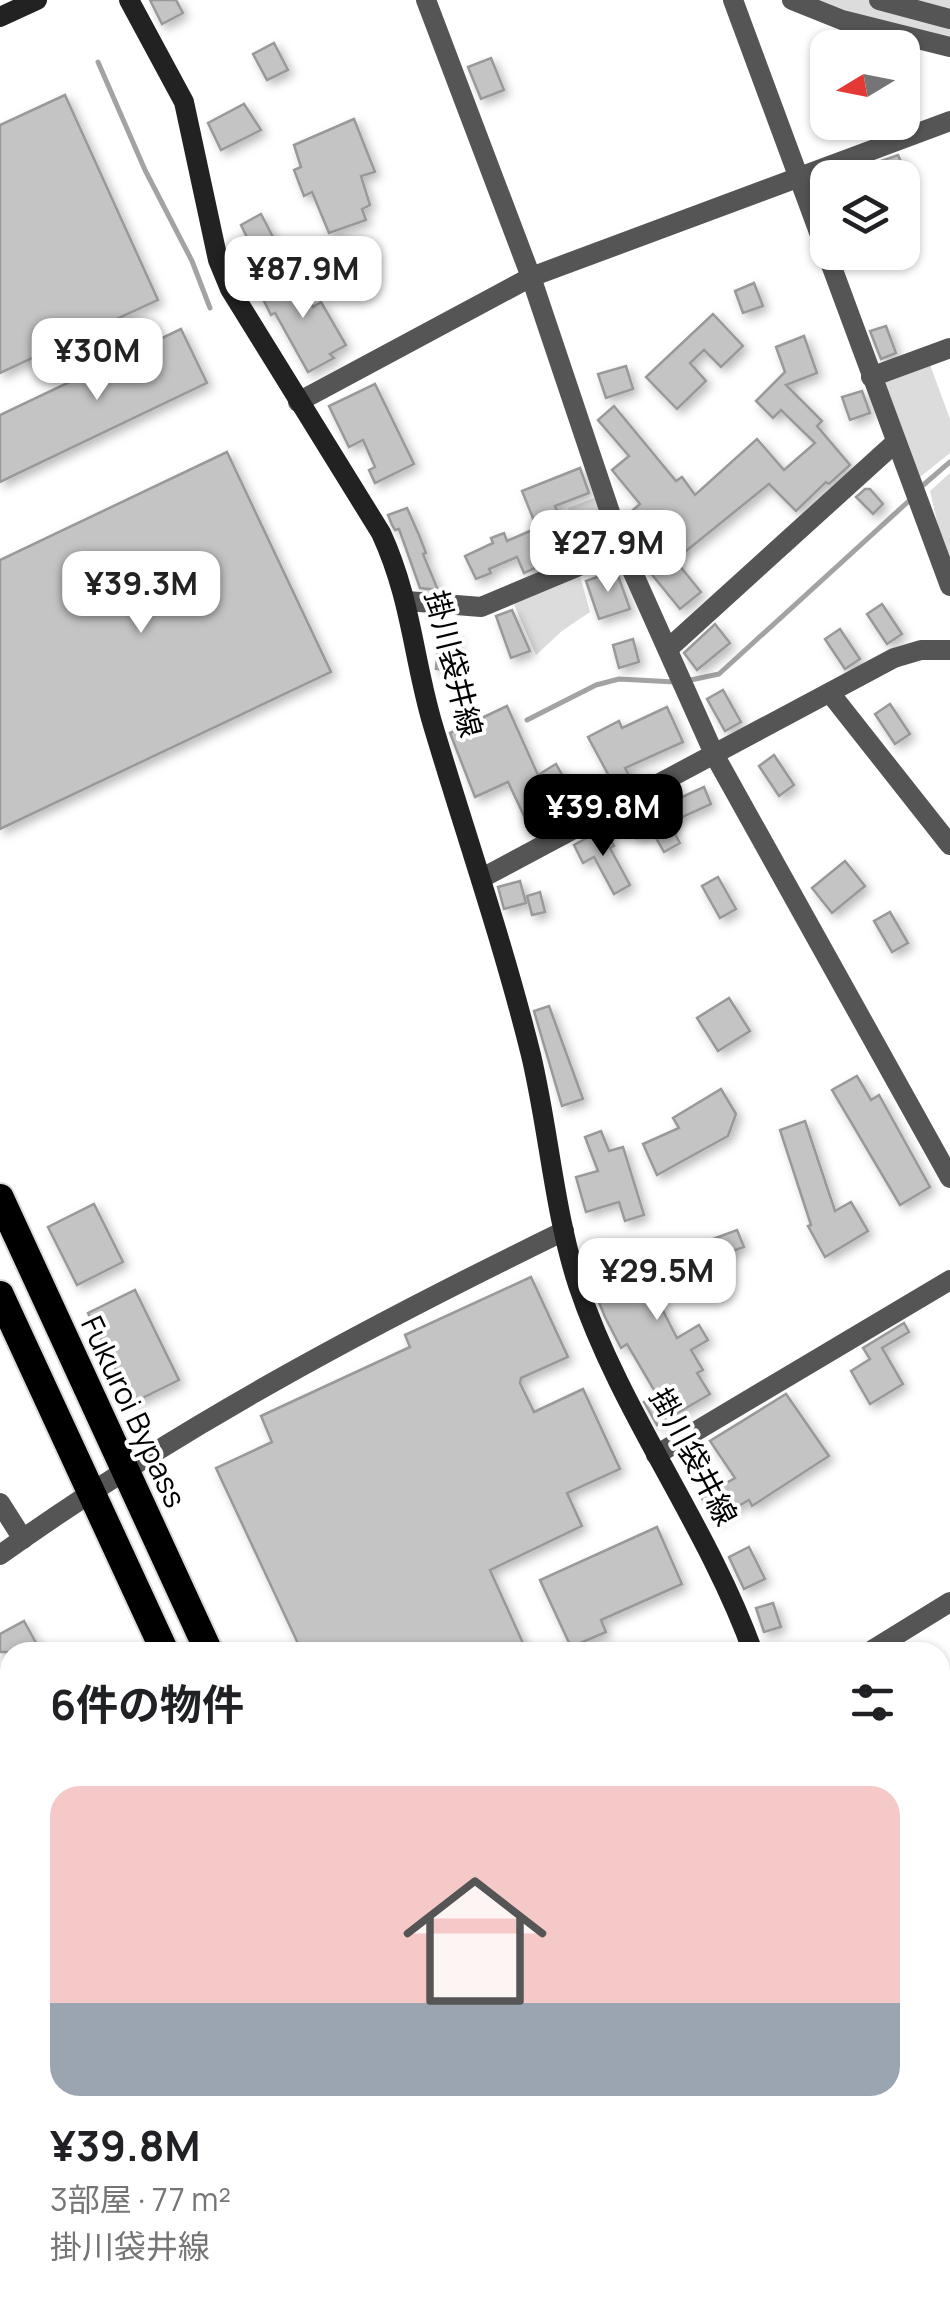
<!DOCTYPE html>
<html lang="ja">
<meta charset="utf-8">
<style>
:root{--surface:#fff;--page:#f6f6f6;--text:#202124;--muted:#757577;--accent:#000}
body{margin:0;font-family:Manrope,"Noto Sans JP",sans-serif;background:var(--page);color:var(--text);height:100vh;display:flex;flex-direction:column;font-size:38px;white-space:nowrap}
*{box-sizing:border-box;margin:0}
p{font-size:32px;color:var(--muted)}
.icon{flex:none;width:55px;height:55px;fill:none;stroke:currentColor;stroke-width:2;stroke-linecap:round;stroke-linejoin:round}
.map{position:relative;flex:1;overflow:hidden}
.side{position:absolute;left:0px;top:1642px;width:950px;height:672px;display:flex;flex-direction:column;background:var(--surface);border-radius:30px 30px 0 0;box-shadow:0 2px 8px #0004}
.side>*{flex:none}
.needle{width:65px;rotate:260deg}
.controls{position:absolute;left:810px;top:30px;display:grid;gap:20px}
.controls a{display:grid;place-items:center;width:110px;height:110px;border-radius:20px;background:var(--surface);box-shadow:0 2px 8px #0004;font-size:50px}
.price{position:absolute;translate:-50% -85px;padding:0 22px;border-radius:20px;background:#fff;color:#222;font-size:32px;line-height:65px;filter:drop-shadow(0 2px 5px #0008)}
.price::after{content:'';position:absolute;left:50%;top:60px;width:30px;height:22px;margin-left:-15px;background:inherit;clip-path:polygon(0 0,100% 0,50% 100%)}
.price.current{background:var(--accent);color:#fff}
ul{padding:0;list-style:none}
li{display:grid;align-content:center;gap:20px;height:530px;padding:0 50px}
li span{display:grid;place-items:center;height:310px;border-radius:30px;color:#555}
li>.icon{margin-inline-start:auto}
span .icon{width:180px;height:180px;fill:#fffc;stroke-width:1}
li b{font-size:42px}
h2{display:flex;justify-content:space-between;align-items:center;height:120px;padding:0 50px;font-size:42px}
.map>svg:first-child{display:block}
</style>
<div class="map">
<svg width="950" height="2313" viewBox="0 0 950 2313">
<defs>
<filter id="shadow"><feDropShadow dx="4.5" dy="4.5" stdDeviation="5" flood-color="#0004"/></filter>
</defs>
<rect width="100%" height="100%" fill="#fff"/>
<!-- green -->
<g fill="#dcdcdc">
<path d="M804 0H950V46Z"/>
<path d="M929 362 950 419V453L920 477 883 382Z"/>
<path d="M950 473V579L930 491Z"/>
<path d="M597 497 615 545 586 556 568 508Z"/>
<path d="M580 576 590 612 562 631 536 655 513 602Z"/>
</g>
<g fill="none" stroke-linecap="round" stroke-linejoin="round">
<!-- stream -->
<g stroke="#a3a3a3" stroke-width="5">
<path d="M98 62 145 170 192 261 210 308"/>
<path d="M921 487 950 462"/>
<path d="M686 681 719 674 911 499"/>
<path d="M527 720 596 685 619 679 675 682"/>
<path d="M0 2218 10 2242"/>
<path d="M37 2305 40 2313"/>
</g>
</g>
<!-- building -->
<g fill="#c4c4c4" stroke="#999" stroke-width="2.5" filter="url(#shadow)">
<path d="M150 0H176L183 13 162 24Z"/>
<path d="M274 43 288 70 267 80 253 54Z"/>
<path d="M491 58 504 90 481 99 468 67Z"/>
<path d="M65 95 158 300 0 373V125Z"/>
<path d="M244 104 261 130 221 150 208 123Z"/>
<path d="M354 119 375 172 361 176 370 205 362 209 366 220 329 233 312 192 304 196 294 170 301 167 294 145Z"/>
<path d="M898 155 902 164 881 171 878 162Z"/>
<path d="M261 214 275 241 254 252 241 225Z"/>
<path d="M296 270 313 307 321 302 346 345 330 354 334 358 308 372 275 313 271 315 258 289Z"/>
<path d="M754 283 763 306 743 313 735 291Z"/>
<path d="M713 314 743 346 721 367 704 350 690 363 706 381 677 409 646 377Z"/>
<path d="M886 326 896 353 881 359 870 331Z"/>
<path d="M181 329 207 383 0 482V415Z"/>
<path d="M804 336 817 373 786 385 822 421 817 426 850 465 829 484 826 482 796 511 769 484 675 560 701 592 680 609 645 566 635 543 637 536 626 516 640 504 612 470 629 456 598 420 614 406 676 481 682 477 695 495 757 439 784 470 815 443 781 410 773 418 756 401 785 372 776 347Z"/>
<path d="M626 366 633 389 606 398 598 374Z"/>
<path d="M375 384 414 464 375 483 369 470 375 467 363 440 349 447 329 406Z"/>
<path d="M862 391 870 413 850 420 842 397Z"/>
<path d="M227 452 331 672 0 829V560Z"/>
<path d="M580 468 589 493 555 506 572 545 544 558 546 563 524 573 517 557 489 569 491 573 476 579 465 556 493 543 491 538 504 533 507 541 537 528 522 491Z"/>
<path d="M865 489H870L883 504 873 514 856 497Z"/>
<path d="M407 508 419 535 426 553 423 554 438 590 420 588 399 529 395 530 392 525 388 515Z"/>
<path d="M616 570 630 609 599 619 586 581Z"/>
<path d="M882 604 902 634 887 644 867 614Z"/>
<path d="M512 610 530 651 511 658 496 616Z"/>
<path d="M715 624 730 643 697 670 684 653Z"/>
<path d="M840 629 860 659 845 669 825 639Z"/>
<path d="M439 633 457 635 454 671 436 669Z"/>
<path d="M633 639 639 662 619 668 613 645Z"/>
<path d="M723 690 741 722 725 731 707 699Z"/>
<path d="M890 704 910 734 895 744 875 714Z"/>
<path d="M507 706 538 775 556 764 574 796 525 818 508 782 475 797 450 733Z"/>
<path d="M667 707 683 742 625 768 632 780 616 789 588 737 619 721 622 728Z"/>
<path d="M774 755 794 785 779 796 759 766Z"/>
<path d="M704 787 711 804 669 823 680 843 664 852 652 831 637 838 633 829 673 805 671 802Z"/>
<path d="M605 828 614 846 610 848 630 885 614 894 594 857 583 863 574 845Z"/>
<path d="M845 861 865 886 832 913 812 888Z"/>
<path d="M718 877 736 909 720 918 702 886Z"/>
<path d="M520 881 526 903 504 909 498 887Z"/>
<path d="M540 892 545 912 532 915 527 896Z"/>
<path d="M890 912 908 943 892 952 874 921Z"/>
<path d="M729 998 750 1031 718 1051 697 1018Z"/>
<path d="M549 1006 583 1099 562 1106 534 1011Z"/>
<path d="M857 1076 871 1100 879 1095 930 1187 900 1205 832 1090Z"/>
<path d="M721 1089 736 1114 728 1136 657 1175 643 1144 679 1128 673 1118Z"/>
<path d="M805 1121 835 1211 851 1202 868 1231 825 1257 808 1226 811 1225 780 1130Z"/>
<path d="M601 1131 609 1151 623 1147 644 1215 625 1221 619 1202 586 1212 576 1177 598 1171 585 1137Z"/>
<path d="M94 1204 123 1262 77 1285 48 1227Z"/>
<path d="M737 1230 744 1247 697 1264 696 1261 654 1279 660 1296 656 1297 677 1338 699 1325 708 1340 691 1350 703 1370 697 1373 710 1394 657 1425 644 1402 657 1395 627 1344 621 1348 605 1317 598 1300 607 1297 588 1261 620 1245 632 1269Z"/>
<path d="M531 1277 568 1357 521 1378 520 1383 534 1412 583 1389 620 1469 567 1493 582 1526 490 1570 527 1652H302L216 1468 272 1442 261 1416 410 1347 405 1335Z"/>
<path d="M135 1290 179 1380 132 1403 88 1313Z"/>
<path d="M904 1323 909 1332 882 1348 903 1384 870 1404 851 1371 870 1359 863 1348Z"/>
<path d="M786 1394 829 1456 752 1506 749 1500 714 1520 701 1497 735 1478 710 1441Z"/>
<path d="M657 1527 682 1584 601 1620 606 1632 571 1647 540 1580Z"/>
<path d="M749 1547 765 1579 744 1589 729 1557Z"/>
<path d="M773 1603 781 1627 764 1632 756 1608Z"/>
<path d="M24 1621 41 1652H0V1634Z"/>
</g>
<g fill="none" stroke-linecap="round" stroke-linejoin="round">
<defs>
<g id="trunk">
<path d="M0 1198 209 1652"/>
<path d="M0 1295 165 1652"/>
<path d="M469 2305 473 2313"/>
<path d="M513 2305 516 2313"/>
</g>
</defs>
<!-- trunk casing -->
<use href="#trunk" stroke="#dbdbdb" stroke-width="32"/>
<!-- minor -->
<g stroke="#555" stroke-width="20">
<path d="M426 0 531 277 622 548 715 756"/>
<path d="M733 0 950 586"/>
<path d="M792 0 842 20 950 47"/>
<path d="M879 0 950 19"/>
<path d="M871 377 950 348"/>
<path d="M298 402 531 277 950 121"/>
<path d="M407 601 481 607 622 548"/>
<path d="M669 648 896 442"/>
<path d="M830 693 950 845"/>
<path d="M482 878 894 658 921 650H950"/>
<path d="M656 1455 950 1280"/>
<path d="M0 1503 23 1539"/>
<path d="M940 1927 950 1942"/>
<path d="M940 2028 950 2044"/>
<path d="M0 2250 10 2273"/>
<path d="M24 2305 27 2313"/>
<path d="M362 2313 376 2305"/>
<path d="M391 2313 406 2305"/>
</g>
<!-- tertiary -->
<g stroke="#555" stroke-width="20">
<path d="M715 756 950 1178"/>
<path d="M0 1555C177 1428 369 1326 564 1231"/>
<path d="M869 1652 950 1602"/>
</g>
<!-- secondary -->
<g stroke="#222" stroke-width="20">
<path d="M129 0 184 102 218 260 230 289 381 533C411 598 413 656 432 722 465 833 503 942 531 1055 549 1131 554 1211 578 1285 621 1414 707 1524 753 1652"/>
<path d="M0 17 37 0"/>
<path d="M940 2263 950 2273"/>
</g>
<!-- trunk -->
<use href="#trunk" stroke="#000" stroke-width="28"/>
</g>
<g text-anchor="middle" stroke-width="8" stroke-linejoin="round" paint-order="stroke">
<!-- street labels -->
<g font-size="30" fill="#000" stroke="#fff">
<text transform="translate(453 664) rotate(76)" y="10">掛川袋井線</text>
<text transform="translate(133 1412) rotate(65)" y="10">Fukuroi Bypass</text>
<text transform="translate(693 1457) rotate(62)" y="10">掛川袋井線</text>
</g>
</g>
</svg>
<div class="controls">
<a><svg class="needle" viewBox="-14 -14 28 28"><path d="M0-13l5 13h-10z" fill="#e53935"/><path d="M0 13l5-13h-10z" fill="#757577"/></svg></a>
<a><svg class="icon" aria-label="layers" viewBox="0 0 24 24"><path d="M12 4l9 5-9 5-9-5zM3 14l9 5 9-5"/></svg></a>
</div>
<b class="price" style="left:303px;top:321px">¥87.9M</b>
<b class="price" style="left:97px;top:403px">¥30M</b>
<b class="price" style="left:608px;top:595px">¥27.9M</b>
<b class="price" style="left:141px;top:636px">¥39.3M</b>
<b class="price current" style="left:603px;top:859px">¥39.8M</b>
<b class="price" style="left:657px;top:1323px">¥29.5M</b>
<section class="side">
<h2>6件の物件<svg class="icon" aria-label="filters" viewBox="0 0 24 24"><path d="M4 7h16M4 17h16"/><circle cx="9" cy="7" r="2"/><circle cx="15" cy="17" r="2"/></svg></h2>
<ul>
<li><span style="background:linear-gradient(#f6c9c9 70%,#9aa5b1 0)"><svg class="icon" aria-label="home" viewBox="0 0 24 24"><path d="M3 11l9-7 9 7M6 9v11h12V9"/></svg></span><div><b>¥39.8M</b><p>3部屋 · 77 m²</p><p>掛川袋井線</p></div></li>
</ul>
</section>
</div>
